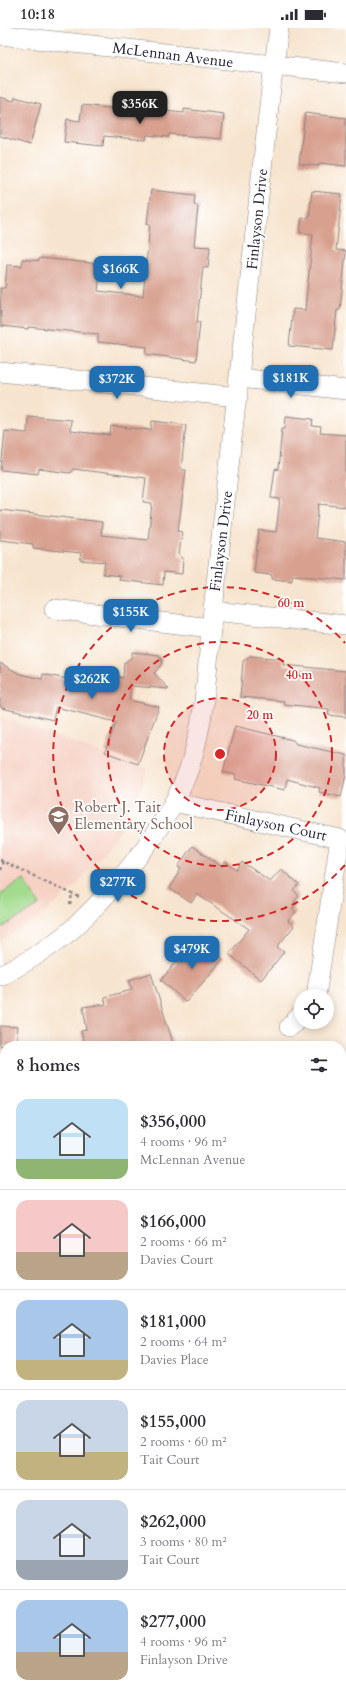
<!DOCTYPE html>
<meta charset="utf-8">
<style>
:root{--surface:#fff;--page:#f2f2f3;--text:#2b2b33;--muted:#7c7c81;--line:#e1e1e2;--accent:#1f6fb2}
body{margin:0;font-family:Cardo,serif;background:var(--page);color:var(--text);height:100vh;display:flex;flex-direction:column;font-size:15px;white-space:nowrap}
*{box-sizing:border-box;margin:0}
p{font-size:13px;color:var(--muted)}
.icon{flex:none;width:22px;height:22px;fill:none;stroke:currentColor;stroke-width:2;stroke-linecap:round;stroke-linejoin:round}
.map{position:relative;flex:1;overflow:hidden}
.sheet{position:absolute;left:0px;top:1013px;width:346px;height:656px;display:flex;flex-direction:column;background:var(--surface);border-radius:16px 16px 0 0;box-shadow:0 2px 10px #0003}
.sheet>*{flex:none}
.buttons{position:absolute;left:294px;top:961px;display:grid;gap:8px}
.buttons a{display:grid;place-items:center;width:40px;height:40px;border-radius:50%;background:var(--surface);box-shadow:0 2px 10px #0003;font-size:20px}
.price{position:absolute;translate:-50% -34px;padding:0 9px;border-radius:8px;background:var(--accent);color:#fff;font-size:13px;line-height:26px;filter:drop-shadow(0 1px 2px #0008)}
.price::after{content:'';position:absolute;left:50%;top:24px;width:12px;height:9px;margin-left:-6px;background:inherit;clip-path:polygon(0 0,100% 0,50% 100%)}
.price.on{background:#222;color:#fff}
ul{padding:0;list-style:none}
li{display:flex;align-items:center;gap:12px;height:100px;padding:0 16px}
li+li{border-top:1px solid var(--line)}
li span{display:grid;place-items:center;flex:none;width:112px;height:80px;border-radius:12px;color:#555}
li>.icon{margin-inline-start:auto}
span .icon{width:48px;height:48px;fill:#fffc;stroke-width:1}
li b{font-size:17px}
h2{display:flex;justify-content:space-between;align-items:center;height:48px;padding:0 16px;font-size:17px}
.status{display:flex;justify-content:space-between;align-items:center;height:28px;padding:0 20px;background:var(--surface);direction:ltr}
.status svg{height:11px;fill:currentColor}
.map>svg:first-child{display:block}
</style>
<div class="status"><b>10:18</b><svg viewBox="0 0 49 12"><path d="M0 12V9h3v3zM5 12V6h3v6zM10 12V3h3v9zM15 12V0h3v12zM26 1h20v11H26zM47 4h2v5h-2z"/></svg></div>
<div class="map">
<svg width="346" height="1669" viewBox="0 0 346 1669">
<rect width="100%" height="100%" fill="#fff"/>
<filter id="ink" filterUnits="userSpaceOnUse"><feTurbulence type="fractalNoise" baseFrequency=".025" numOctaves="2"/><feDisplacementMap in="SourceGraphic" scale="8" xChannelSelector="R" yChannelSelector="G"/><feConvolveMatrix kernelMatrix="1 2 1 2 8 2 1 2 1" color-interpolation-filters="sRGB"/></filter>
<filter id="wash" filterUnits="userSpaceOnUse"><feTurbulence type="fractalNoise" baseFrequency=".012" numOctaves="4" result="noise"/><feDisplacementMap in="SourceGraphic" scale="16" xChannelSelector="R" yChannelSelector="G"/><feGaussianBlur stdDeviation="0.9" result="paint"/><feColorMatrix in="noise" values="0 0 0 0 0 0 0 0 0 0 0 0 0 0 0 0 0 1.4 0 .05"/><feComposite in="paint" operator="in"/></filter>
<g filter="url(#wash)">
<rect width="100%" height="100%" fill="#f7e4ce"/>
<!-- built -->
<path fill="#f6d2c4" d="M0 689 148 741 130 789 101 827 74 859 41 889 0 913Z"/>
<!-- industrial -->
<path fill="#d1bfbe" d="M0 1522H5V1664H328V1669H0Z"/>
<!-- green -->
<path fill="#a2db8d" stroke="#627e64" d="M24 851 40 877 0 901V866Z"/>
<g id="blocks">
<!-- building -->
<g fill="#d8a08f">
<path d="M0 69 14 73 15 69 41 76 30 117 0 108Z"/>
<path d="M82 77 127 82V79L184 85V81L224 86 221 111 169 106V109L147 107 146 112 104 108 103 118 64 114 67 91 80 93Z"/>
<path d="M305 85 346 90V138L319 135V138L299 136Z"/>
<path d="M151 162 195 167 194 177 198 178 194 218 210 219 208 240 203 239 197 294H200L196 333 146 326 147 319 98 314V306L28 299V301L1 298 0 260H5L7 237 22 238V231L39 233 40 230 101 236 98 263 143 268 150 196H147Z"/>
<path d="M312 163 342 166 336 222 346 223 340 282H337L333 322 289 318 293 281 305 282 313 206 300 205 302 190H309Z"/>
<path d="M28 388 71 392 70 403 110 407 111 398 151 402 152 393 186 397 181 442H186L178 503 182 504 179 527 183 530 182 546 164 544 163 557 119 552 120 548 103 546 105 534 80 532 81 525 33 520V516L0 512V482L102 494 101 507 148 512 152 475 143 474 146 450 73 441 70 445 39 441 38 446 1 442 5 403 27 405Z"/>
<path d="M286 388 313 391 312 398 321 399 320 405 346 407V479L319 476 315 510 346 514V552L292 547V553L272 551V547L254 545 259 502 276 504 280 471 271 470 275 441 278 442 282 400H285Z"/>
<path d="M132 624 159 627 162 632 161 637 154 645 169 661 131 658 129 672 159 679 138 736 105 724 116 694 56 679 53 692 2 680 0 677V635L20 646 42 651 43 646 67 651 69 644 84 648 86 641 123 650 124 635 132 629Z"/>
<path d="M250 628 284 631 283 637 346 643V689L328 687 329 681 283 676 284 673 240 669 243 633Z"/>
<path d="M235 698 293 712 296 716 346 727V747L341 769 319 764 320 760 287 751 285 762 235 751 236 747 223 744Z"/>
<path d="M192 818 222 839 225 834 237 842 242 834 270 853 281 841 299 857 294 863 299 868 294 874 297 876 292 881 296 884 288 893 294 898 277 919 284 924 261 952 229 926 249 901 197 866 191 875 169 860 181 841 178 839Z"/>
<path d="M198 909 223 931 186 974 161 952Z"/>
<path d="M151 945 174 1018H84L81 1003 87 1002 83 979 106 976 104 969 132 962 129 952Z"/>
<path d="M0 998 18 999 16 1018H0Z"/>
</g>
</g>
</g>
<g filter="url(#ink)">
<use href="#blocks" fill-opacity="0" stroke="#8c8384" stroke-width="1"/>
<g fill="none" stroke-linecap="round" stroke-linejoin="round">
<defs>
<path id="service" d="M0 1593 5 1594"/>
<g id="minor">
<path d="M0 7 346 45"/>
<path d="M0 344 238 369"/>
<path d="M240 350 346 362"/>
<path d="M54 581 211 600"/>
<path d="M213 583 346 597"/>
<path d="M174 774 340 811 316 968"/>
<path d="M0 948C23 937 60 913 78 896 121 854 175 790 192 731 205 688 207 644 211 600L271 60 279 0"/>
<path d="M289 999 301 987"/>
<path d="M0 1249H5"/>
<path d="M341 1285 346 1286"/>
</g>
</defs>
<!-- service casing -->
<use href="#service" stroke="#8c8384" stroke-width="10"/>
<!-- minor casing -->
<use href="#minor" stroke="#8c8384" stroke-width="20"/>
<!-- path -->
<g stroke="#8c8384" stroke-width="2.5" stroke-dasharray="3 3" stroke-linecap="butt">
<path d="M0 832 79 869"/>
<path d="M0 842 3 833"/>
<path d="M70 877 72 866"/>
</g>
<!-- service -->
<use href="#service" stroke="#fff" stroke-width="9"/>
<!-- minor -->
<use href="#minor" stroke="#fff" stroke-width="19"/>
</g>
</g>
<!-- distance rings -->
<circle cx="220" cy="726" r="56" fill="#d62828" fill-opacity=".12"/>
<g fill="none" stroke="#d62828" stroke-width="2" stroke-dasharray="7 5">
<circle cx="220" cy="726" r="56"/>
<circle cx="220" cy="726" r="112"/>
<path d="M345 837A167 167 0 1 1 345 615"/>
</g>
<!-- icons -->
<defs>
<symbol id="school-pin" viewBox="-11 -11 22 30"><path d="M0 17L-7.5 6A9.5 9.5 0 1 1 7.5 6Z" fill="#8d6e63" stroke="#fff"/><path d="M0-5L7-2L0 1L-7-2ZM-4 1L0 2.5L4 1V4Q0 6-4 4Z" fill="#fff"/></symbol>
</defs>
<g fill-rule="evenodd">
<use href="#school-pin" x="46" y="776" width="25" height="34"/>
</g>
<g text-anchor="middle" stroke-width="3.5" stroke-linejoin="round" paint-order="stroke">
<!-- street labels -->
<g font-size="15" fill="#22223b" stroke="#fff">
<text transform="translate(173 27) rotate(7)" y="5">McLennan Avenue</text>
<text transform="translate(257 191) rotate(-84)" y="5">Finlayson Drive</text>
<text transform="translate(221 513) rotate(-83)" y="5">Finlayson Drive</text>
<text transform="translate(276 797) rotate(12)" y="5">Finlayson Court</text>
</g>
<!-- education labels -->
<g font-size="15" fill="#785e54" stroke="#fff" text-anchor="start">
<text x="74" y="784">Robert J. Tait<tspan x="74" dy="17">Elementary School</tspan></text>
</g>
</g>
<circle cx="220" cy="726" r="6" fill="#d62828" stroke="#fff" stroke-width="2"/>
<g font-size="12" text-anchor="middle" font-weight="bold" fill="#d62828" stroke="#fff" stroke-width="3.5" stroke-linejoin="round" paint-order="stroke">
<text x="291" y="579">60 m</text>
<text x="299" y="651">40 m</text>
<text x="260" y="691">20 m</text>
</g>
</svg>
<div class="buttons">
<a><svg class="icon" aria-label="locate" viewBox="0 0 24 24"><circle cx="12" cy="12" r="6"/><path d="M12 2v4M12 18v4M2 12h4M18 12h4"/></svg></a>
</div>
<b class="price on" style="left:140px;top:97px">$356K</b>
<b class="price" style="left:121px;top:262px">$166K</b>
<b class="price" style="left:291px;top:371px">$181K</b>
<b class="price" style="left:117px;top:372px">$372K</b>
<b class="price" style="left:131px;top:605px">$155K</b>
<b class="price" style="left:92px;top:672px">$262K</b>
<b class="price" style="left:118px;top:875px">$277K</b>
<b class="price" style="left:192px;top:942px">$479K</b>
<section class="sheet">
<h2>8 homes<svg class="icon" aria-label="filters" viewBox="0 0 24 24"><path d="M4 7h16M4 17h16"/><circle cx="9" cy="7" r="2"/><circle cx="15" cy="17" r="2"/></svg></h2>
<ul>
<li><span style="background:linear-gradient(#bfe0f5 75%,#8fb573 0)"><svg class="icon" aria-label="home" viewBox="0 0 24 24"><path d="M3 11l9-7 9 7M6 9v11h12V9"/></svg></span><div><b>$356,000</b><p>4 rooms · 96 m²</p><p>McLennan Avenue</p></div></li>
<li><span style="background:linear-gradient(#f6c9c9 65%,#b9a48a 0)"><svg class="icon" aria-label="home" viewBox="0 0 24 24"><path d="M3 11l9-7 9 7M6 9v11h12V9"/></svg></span><div><b>$166,000</b><p>2 rooms · 66 m²</p><p>Davies Court</p></div></li>
<li><span style="background:linear-gradient(#a9c7e8 75%,#c2b280 0)"><svg class="icon" aria-label="home" viewBox="0 0 24 24"><path d="M3 11l9-7 9 7M6 9v11h12V9"/></svg></span><div><b>$181,000</b><p>2 rooms · 64 m²</p><p>Davies Place</p></div></li>
<li><span style="background:linear-gradient(#c9d6e8 65%,#c2b280 0)"><svg class="icon" aria-label="home" viewBox="0 0 24 24"><path d="M3 11l9-7 9 7M6 9v11h12V9"/></svg></span><div><b>$155,000</b><p>2 rooms · 60 m²</p><p>Tait Court</p></div></li>
<li><span style="background:linear-gradient(#c9d6e8 75%,#9aa5b1 0)"><svg class="icon" aria-label="home" viewBox="0 0 24 24"><path d="M3 11l9-7 9 7M6 9v11h12V9"/></svg></span><div><b>$262,000</b><p>3 rooms · 80 m²</p><p>Tait Court</p></div></li>
<li><span style="background:linear-gradient(#a9c7e8 65%,#b9a48a 0)"><svg class="icon" aria-label="home" viewBox="0 0 24 24"><path d="M3 11l9-7 9 7M6 9v11h12V9"/></svg></span><div><b>$277,000</b><p>4 rooms · 96 m²</p><p>Finlayson Drive</p></div></li>
</ul>
</section>
</div>
